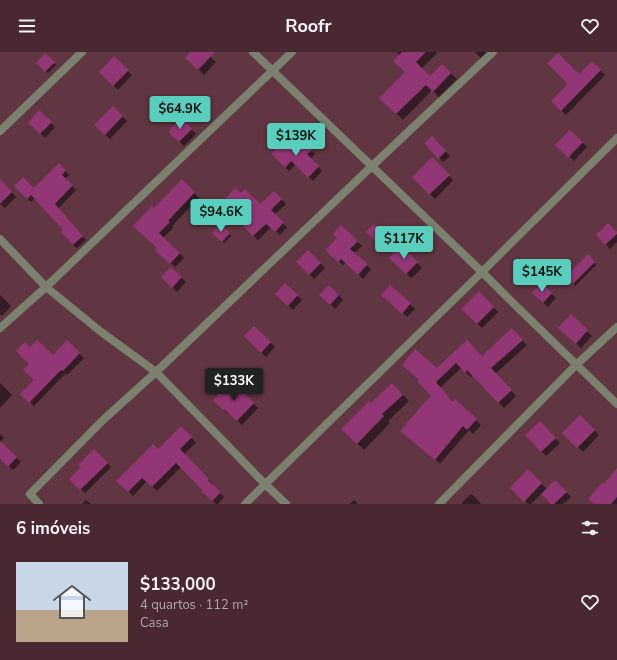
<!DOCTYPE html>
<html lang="pt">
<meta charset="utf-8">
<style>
:root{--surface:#492832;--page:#50303a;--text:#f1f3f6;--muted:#b1a6ac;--line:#61444d;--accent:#5acebd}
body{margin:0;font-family:"Nunito Sans",sans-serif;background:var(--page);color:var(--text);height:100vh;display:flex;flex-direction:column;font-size:15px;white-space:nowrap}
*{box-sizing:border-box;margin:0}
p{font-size:13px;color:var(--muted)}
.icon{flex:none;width:22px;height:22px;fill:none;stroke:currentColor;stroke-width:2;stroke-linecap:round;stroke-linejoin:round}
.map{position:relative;height:452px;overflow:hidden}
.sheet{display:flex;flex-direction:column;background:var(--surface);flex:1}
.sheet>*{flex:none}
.price{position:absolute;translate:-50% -34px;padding:0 9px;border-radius:4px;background:var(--accent);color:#111;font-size:13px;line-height:26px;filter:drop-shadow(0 1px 2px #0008)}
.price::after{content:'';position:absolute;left:50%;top:24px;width:12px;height:9px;margin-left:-6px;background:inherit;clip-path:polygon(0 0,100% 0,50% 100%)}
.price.active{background:#222;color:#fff}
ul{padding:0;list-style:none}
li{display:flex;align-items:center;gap:12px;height:100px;padding:0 16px}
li+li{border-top:1px solid var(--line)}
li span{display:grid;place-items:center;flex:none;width:112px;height:80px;border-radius:0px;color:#555}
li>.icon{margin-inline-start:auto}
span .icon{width:48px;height:48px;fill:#fffc;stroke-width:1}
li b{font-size:17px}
h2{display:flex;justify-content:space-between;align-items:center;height:48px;padding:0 16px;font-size:17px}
header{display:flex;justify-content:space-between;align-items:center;height:52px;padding:0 16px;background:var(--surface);font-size:18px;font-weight:700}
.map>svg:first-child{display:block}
</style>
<header><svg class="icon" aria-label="menu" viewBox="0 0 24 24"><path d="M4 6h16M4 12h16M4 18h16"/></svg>Roofr<svg class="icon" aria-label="heart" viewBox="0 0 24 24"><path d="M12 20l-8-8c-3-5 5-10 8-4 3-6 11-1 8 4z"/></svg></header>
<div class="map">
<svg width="617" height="452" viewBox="0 0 617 452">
<rect width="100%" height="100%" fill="#613542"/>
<!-- shadow -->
<g fill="#0007">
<path d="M191 0H205L216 10 204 23 192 11Z"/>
<path d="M397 0H436L437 1 421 17 430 26 442 13 457 27 439 45 432 38 403 68 381 46 406 20 400 3Z"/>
<path d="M475 0H489L482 7Z"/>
<path d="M45 3 56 13 48 21 37 11Z"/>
<path d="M114 6 132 23 118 38 100 20Z"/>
<path d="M592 10 605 23 566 63 552 49Z"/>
<path d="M113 55 127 69 110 87 95 73Z"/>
<path d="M40 60 55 75 45 86 29 71Z"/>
<path d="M182 68 196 82 184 94 170 80Z"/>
<path d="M570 79 587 95 574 109 557 93Z"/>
<path d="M432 85 450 104 443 110 425 92Z"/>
<path d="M303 91 315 102 310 107 322 119 313 129 296 112 289 119 272 101 297 98Z"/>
<path d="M432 106 453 128 435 147 413 125Z"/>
<path d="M59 113 69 123 65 127 76 138 58 157 86 188 77 196 73 193 64 178 35 146 31 150 16 134 35 138Z"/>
<path d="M1 129 16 145 5 156 0 152Z"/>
<path d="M182 129 199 146 172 174 174 175 163 186 184 206 175 215 157 198 158 196 154 157Z"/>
<path d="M274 140 286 152 274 163 287 175 280 183 271 175 258 188 241 171Z"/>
<path d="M374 173 385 184 378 191 368 180Z"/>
<path d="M220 174 231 184 224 191 213 181Z"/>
<path d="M341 174 362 194 354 201 371 217 363 227 346 210 343 213 327 198 338 186Z"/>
<path d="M617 181V190L610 197 597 183Z"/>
<path d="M401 195 422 216 411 226 391 206Z"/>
<path d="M308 199 325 216 314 227 297 210Z"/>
<path d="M588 204 596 213 575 234 567 225Z"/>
<path d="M171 216 186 230 177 240 162 225Z"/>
<path d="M285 232 302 248 293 258 281 247Z"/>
<path d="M541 232 556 246 548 255 538 246Z"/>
<path d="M391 234 415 257 407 265 387 247Z"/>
<path d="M479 241 498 260 482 276 463 257Z"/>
<path d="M0 243 11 254 2 264 0 262Z"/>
<path d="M321 243H339L343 248 335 257Z"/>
<path d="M571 264 592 284 581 296 564 281Z"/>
<path d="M254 275 275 295 266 305 245 284Z"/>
<path d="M517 283 527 293 495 322 516 344 504 356 473 323 471 325 461 316 440 336 453 351 456 349 481 373 473 382 469 378 440 412 407 384 433 344 437 317 467 289 482 305Z"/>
<path d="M67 290 84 306 67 323 66 321 34 354 21 342 35 328 30 312V297L53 304Z"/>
<path d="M0 331 12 343 0 356Z"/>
<path d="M392 332 409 349 388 369 390 371 364 398 343 377Z"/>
<path d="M243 342 258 356 242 373 229 361 228 362 214 348 242 344Z"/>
<path d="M580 365 599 383 583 400 564 381Z"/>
<path d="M540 371 560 391 546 404 527 383Z"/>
<path d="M181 375 196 391 184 402 213 432 212 433 224 445 218 452H216L202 439 203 438 181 415 157 439 147 429 133 444 117 429 158 398Z"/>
<path d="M0 382 4 386 0 390 21 410 13 418 2 407 0 409Z"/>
<path d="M94 398 111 415 85 441 70 427 82 415Z"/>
<path d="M528 419 547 437 555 429 571 445 563 452H552L542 441 531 452H528L511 436Z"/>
<path d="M617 419V452H595Z"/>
<path d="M471 442 476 446 481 452H463L462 451Z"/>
<path d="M86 448 91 452H82Z"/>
<path d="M354 448 358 452H350Z"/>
</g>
<!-- building -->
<g fill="#933675">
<path d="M190 0H215L198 18 185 6Z"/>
<path d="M402 0H426L416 10 430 24 442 12 451 21 433 40 426 33 396 62 379 46 405 20 393 9Z"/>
<path d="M45 1 55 10 45 20 36 11Z"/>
<path d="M558 1 579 22 592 9 601 18 561 59 551 49 568 32 547 11Z"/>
<path d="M114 4 129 18 113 34 99 20Z"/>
<path d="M113 54 123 64 105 83 94 73Z"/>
<path d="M39 58 52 70 40 82 28 71Z"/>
<path d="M181 66 192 77 179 90 168 80Z"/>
<path d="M570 78 583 90 568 106 555 93Z"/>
<path d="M432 84 446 99 438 107 424 91Z"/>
<path d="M287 86 297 97 303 90 312 98 307 102 319 114 308 126 291 109 285 116 271 101Z"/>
<path d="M432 105 450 123 429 143 412 125Z"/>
<path d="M59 111 66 118 62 123 73 133 55 152 83 184 73 193 61 180 63 178 31 143 27 147 14 134 23 125 34 136Z"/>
<path d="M0 127 12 140 0 152Z"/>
<path d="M182 127 195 140 168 169 170 170 159 181 180 201 170 212 155 198 157 196 133 174 152 154 154 156Z"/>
<path d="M235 136 241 141 245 137 260 152 274 139 282 147 271 158 284 170 275 180 266 172 253 184 240 171 246 165 226 146Z"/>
<path d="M608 171 617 180V182L605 193 596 183Z"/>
<path d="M220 172 230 181 222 190 212 181Z"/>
<path d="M374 172 384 182 376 189 366 180Z"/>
<path d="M341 173 358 189 350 197 368 212 358 223 341 207 338 210 325 198 337 186 333 182Z"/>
<path d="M401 194 418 210 406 222 389 206Z"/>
<path d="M308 198 321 211 309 223 296 210Z"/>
<path d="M588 202 595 210 573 232 565 225Z"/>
<path d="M171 215 182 225 172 236 161 225Z"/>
<path d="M285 231 298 243 288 254 275 242Z"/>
<path d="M541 231 552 241 543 251 532 241Z"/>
<path d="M329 233 339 243 330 253 319 243Z"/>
<path d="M390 233 411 251 402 262 381 243Z"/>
<path d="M479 239 494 255 477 272 461 257Z"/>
<path d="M571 262 588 278 576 292 558 276Z"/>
<path d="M254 274 271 290 261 301 244 284Z"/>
<path d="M512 276 523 288 491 316 512 338 498 351 467 318 465 321 456 311 436 330 453 350 455 347 477 367 467 378 463 374 435 408 400 379 424 351 431 344 417 329 419 328 402 313 415 297 437 316 467 288 482 304Z"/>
<path d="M37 288 53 303 67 288 80 301 63 319 61 318 29 351 20 342 34 328 23 318 29 312 16 299 25 290 30 295Z"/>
<path d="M230 331 242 342 243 340 254 351 237 369 224 357 223 358 213 348Z"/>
<path d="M392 331 403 343 382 362 384 364 357 392 341 377 369 349 371 351Z"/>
<path d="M580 363 595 378 577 396 562 381Z"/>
<path d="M540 369 556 386 541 400 525 383Z"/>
<path d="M181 374 192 385 180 397 209 427 208 428 221 440 212 449 201 439 202 438 176 411 152 435 142 426 128 440 116 429 153 392 158 397Z"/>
<path d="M0 389 17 405 8 415 0 407Z"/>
<path d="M94 397 108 411 80 438 69 427 81 415 78 413Z"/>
<path d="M617 416V445L611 452H594L588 447 603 430 604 432Z"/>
<path d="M528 417 542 431 524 450 510 436Z"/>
<path d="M555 428 567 440 554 452H551L541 442Z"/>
</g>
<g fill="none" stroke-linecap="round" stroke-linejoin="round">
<!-- street -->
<g stroke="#7b816e" stroke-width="8">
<path d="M253 0 482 220 511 249 617 352"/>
<path d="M0 79 82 0"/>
<path d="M0 187 46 235 100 279 156 320 265 432 286 452"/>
<path d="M0 276 46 235 292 0"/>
<path d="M39 452 30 442 102 369 156 320 372 114 493 0"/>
<path d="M245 452 482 220 617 86"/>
<path d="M439 452 576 313 617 275"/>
</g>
</g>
</svg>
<b class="price" style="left:180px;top:78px">$64.9K</b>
<b class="price" style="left:296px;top:105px">$139K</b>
<b class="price" style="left:221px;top:181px">$94.6K</b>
<b class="price" style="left:404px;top:208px">$117K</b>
<b class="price" style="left:542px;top:241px">$145K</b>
<b class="price active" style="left:234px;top:350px">$133K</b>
</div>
<section class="sheet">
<h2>6 imóveis<svg class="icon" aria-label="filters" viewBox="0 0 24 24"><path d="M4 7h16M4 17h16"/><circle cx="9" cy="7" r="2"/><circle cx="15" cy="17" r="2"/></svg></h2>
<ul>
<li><span style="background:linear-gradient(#c9d6e8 60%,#b9a48a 0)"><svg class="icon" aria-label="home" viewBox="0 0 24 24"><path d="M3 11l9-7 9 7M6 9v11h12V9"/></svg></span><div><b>$133,000</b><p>4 quartos · 112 m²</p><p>Casa</p></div><svg class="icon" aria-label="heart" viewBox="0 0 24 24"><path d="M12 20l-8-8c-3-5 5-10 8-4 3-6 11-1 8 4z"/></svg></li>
</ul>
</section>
